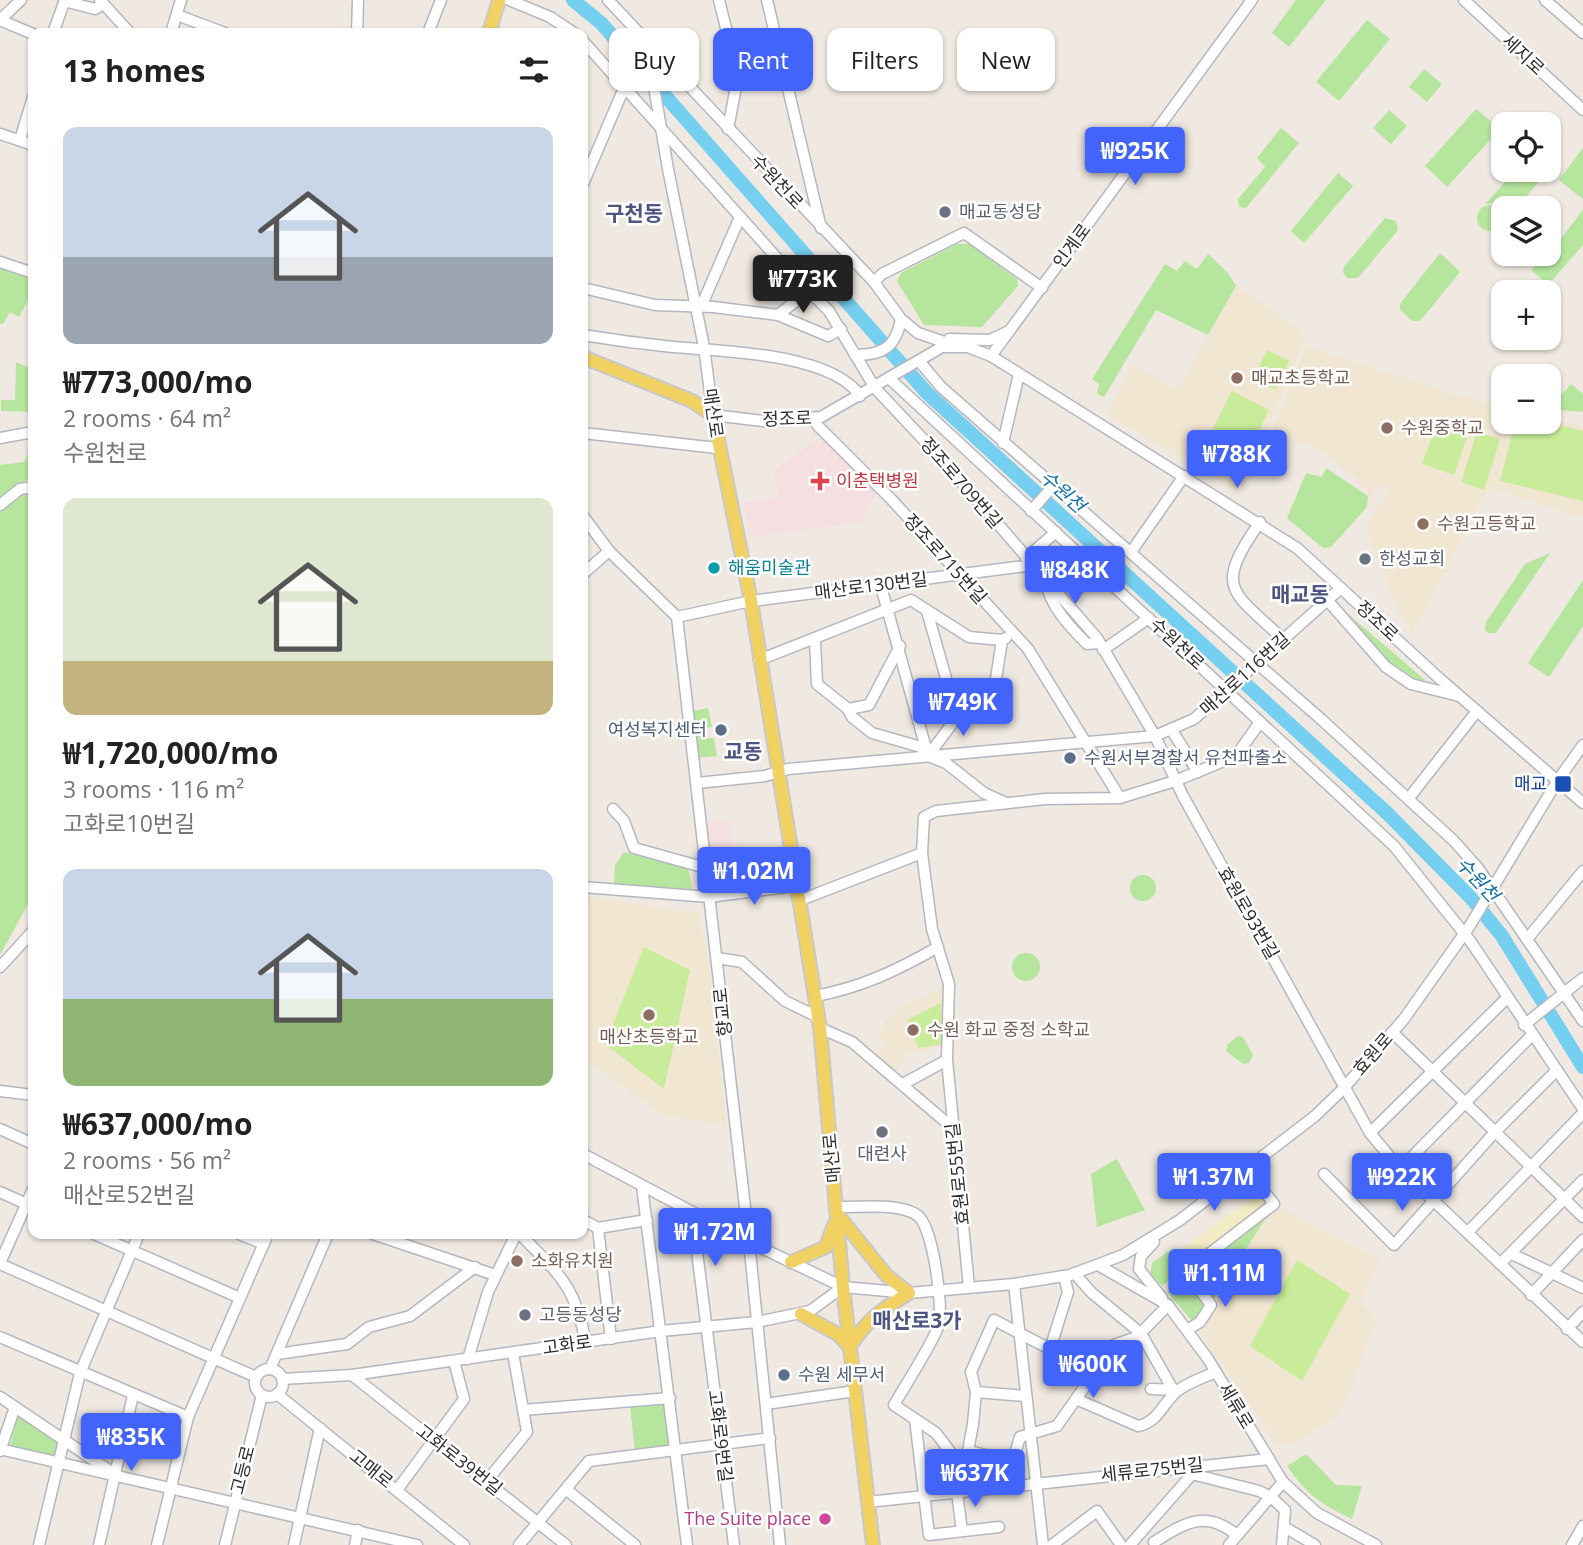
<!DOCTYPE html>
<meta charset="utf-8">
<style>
:root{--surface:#fff;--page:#f6f6f6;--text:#222;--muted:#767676;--accent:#4264fb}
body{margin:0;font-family:"Open Sans","Noto Sans KR",sans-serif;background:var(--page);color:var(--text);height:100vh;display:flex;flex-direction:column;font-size:26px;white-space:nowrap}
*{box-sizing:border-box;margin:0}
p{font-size:23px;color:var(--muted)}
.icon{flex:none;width:38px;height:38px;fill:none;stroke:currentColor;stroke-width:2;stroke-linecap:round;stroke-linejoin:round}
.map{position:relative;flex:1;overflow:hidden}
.panel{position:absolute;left:28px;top:28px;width:560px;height:1211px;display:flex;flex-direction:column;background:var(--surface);border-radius:14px;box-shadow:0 2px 5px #0004}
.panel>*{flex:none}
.hud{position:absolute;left:609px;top:28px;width:665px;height:63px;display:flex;gap:14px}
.fabs{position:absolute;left:1491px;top:112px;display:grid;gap:14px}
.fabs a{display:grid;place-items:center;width:70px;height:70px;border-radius:14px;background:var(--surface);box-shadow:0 2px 5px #0004;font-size:35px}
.price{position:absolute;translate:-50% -60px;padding:0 16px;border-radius:7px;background:var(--accent);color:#fff;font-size:23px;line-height:46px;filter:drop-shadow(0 2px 4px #0008)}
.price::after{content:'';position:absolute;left:50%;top:42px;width:21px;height:16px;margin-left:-10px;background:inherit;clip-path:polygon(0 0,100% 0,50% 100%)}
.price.on{background:#222;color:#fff}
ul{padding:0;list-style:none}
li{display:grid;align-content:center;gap:14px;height:371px;padding:0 35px}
li span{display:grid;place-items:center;height:217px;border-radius:14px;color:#555}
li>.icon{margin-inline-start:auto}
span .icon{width:126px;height:126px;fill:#fffc;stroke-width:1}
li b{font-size:30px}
h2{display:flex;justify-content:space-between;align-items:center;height:84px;padding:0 35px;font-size:30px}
.pill{padding:0 24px;border-radius:14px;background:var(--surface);box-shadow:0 2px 5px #0004;font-size:24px;line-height:63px}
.pill.on{background:var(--accent);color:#fff}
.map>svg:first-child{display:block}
</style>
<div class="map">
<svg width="1583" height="1545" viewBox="0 0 1583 1545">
<rect width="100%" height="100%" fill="#efe9e1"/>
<!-- education -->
<g fill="#f0e6d1">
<path d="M1237 286 1307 335 1240 493 1107 415 1133 365 1177 390Z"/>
<path d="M1307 346 1453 394 1503 407V422H1549V418L1583 426V519L1511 494 1487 490 1413 633 1400 615 1365 527 1391 488 1381 485 1370 497 1358 480 1323 451 1272 432Z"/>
<path d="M583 896 699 913 710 971 726 1127 663 1115 583 1058Z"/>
<path d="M942 988 946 1003 944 1046 906 1054 895 1072 875 1056 885 1047 879 1037 885 1022 902 1007Z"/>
<path d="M1275 1205 1379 1260 1361 1302 1376 1319 1349 1394 1335 1418 1292 1445H1278L1197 1329Z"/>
</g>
<!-- medical -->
<g fill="#f5dfe0">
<path d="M821 437 876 493 860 522 751 537 743 503 779 498 774 470Z"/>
<path d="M729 820 733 844 741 843 744 870H756L757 886 710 890 702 822Z"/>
</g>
<!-- green -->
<g fill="#b6e59e">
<path d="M1296 0H1326L1289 47 1272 33Z"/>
<path d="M1367 20 1390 39 1339 101 1316 82Z"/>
<path d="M1424 69 1442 84 1427 102 1409 87Z"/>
<path d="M1476 109 1500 129 1447 187 1425 166Z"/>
<path d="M1389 110 1407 126 1391 144 1373 128Z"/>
<path d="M1281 128 1299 143 1246 208 1239 207 1238 199 1265 167 1257 158Z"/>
<path d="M1583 148V199L1559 180Z"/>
<path d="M1516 170 1538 183 1516 208H1503V211L1495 203 1485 204Z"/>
<path d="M1338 173 1353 186 1304 243 1291 231Z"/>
<circle cx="1490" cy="218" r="13"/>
<path d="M1583 210V245L1548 285 1531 270 1549 254Z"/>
<path d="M1385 218 1396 221 1398 230 1358 278H1347L1343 272 1344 267Z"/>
<path d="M957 244H969L1017 279 1018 286 982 327 924 325 897 281 901 273Z"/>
<path d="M1440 253 1460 272 1420 321H1412L1400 310V304Z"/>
<path d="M1208 254 1228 273 1236 286 1208 335 1156 310 1104 397 1097 394 1099 384 1092 379 1165 264 1177 271 1185 261 1197 269Z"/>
<path d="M0 265 33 275V290L19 317 10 312 3 324H0Z"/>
<path d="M16 362 30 368 33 363V412L1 411V400H15Z"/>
<path d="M1571 384 1583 394V412L1549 409Z"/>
<path d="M33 447C33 490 29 474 0 497V465L24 462Z"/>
<path d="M1326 468 1368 496 1367 507 1331 547 1323 548 1287 518 1306 473 1322 477Z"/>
<path d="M24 494 33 496V895L0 955V511Z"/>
<path d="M1550 553 1496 633H1488L1485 630 1486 622 1525 564Z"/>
<path d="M1583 580V626L1549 677 1528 663Z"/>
<path d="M1341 608 1425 680C1398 686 1358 631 1340 612Z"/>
<path d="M708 708 712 727 706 728V738H714L717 756 696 758 689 712Z"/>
<path d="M624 852 688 868 693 891 614 888 615 865Z"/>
<circle cx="1143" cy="888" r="13"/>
<circle cx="1026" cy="967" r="14"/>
<path d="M1238 1036 1243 1037 1253 1055 1249 1063 1243 1064 1226 1051 1228 1044Z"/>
<path d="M1117 1159 1145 1210 1097 1227 1091 1174Z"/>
<path d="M1271 1210 1213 1301 1196 1277 1197 1268Z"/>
<path d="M1173 1248 1187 1267 1162 1286 1150 1274 1152 1263Z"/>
<path d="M1186 1277 1205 1305 1200 1316 1191 1320 1167 1292Z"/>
<path d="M666 1402 671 1448 635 1452 630 1406Z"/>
<path d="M18 1415 58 1441 54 1456 10 1446Z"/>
<path d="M1306 1454 1336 1485 1362 1486 1352 1519C1321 1504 1307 1495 1287 1466Z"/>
</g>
<!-- sand -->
<path fill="#f3ecc5" d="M1255 1195 1266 1205 1187 1267 1177 1253Z"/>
<!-- pitch -->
<g fill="#c9ec9a">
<path d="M1267 350 1290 361 1275 390 1253 378Z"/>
<path d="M1232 391 1269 410 1241 466 1204 447Z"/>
<path d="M1438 420 1469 431 1454 475 1422 464Z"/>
<path d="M1515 422H1546L1583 431V501L1500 481Z"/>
<path d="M1477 432 1500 439 1484 490 1461 482Z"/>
<path d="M644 947 690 970 664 1089 605 1044Z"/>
<path d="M941 1003 942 1044 918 1048 907 1020Z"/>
<path d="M1297 1260 1350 1294 1302 1381 1250 1346Z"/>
</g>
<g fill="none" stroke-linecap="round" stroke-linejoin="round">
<!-- river -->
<path stroke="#75cff0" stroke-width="14" d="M573 0 601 23 927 393 1388 814 1472 899 1502 936 1583 1067"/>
<defs>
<g id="minor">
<path d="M100 0 130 33"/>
<path d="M509 0 550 17 574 33"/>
<path d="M608 0 874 282 901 319 918 333 950 344"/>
<path d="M719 0 738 76 728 129"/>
<path d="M767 0 821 228"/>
<path d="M1464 0 1583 110"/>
<path d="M1545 0 1583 33"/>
<path d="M64 1 95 9 103 4"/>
<path d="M177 15 225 33"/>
<path d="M0 20 33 34"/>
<path d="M0 20 21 0"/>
<path d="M53 33 65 0"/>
<path d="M171 33 181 0"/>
<path d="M357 33 358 0"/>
<path d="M428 33 441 0"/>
<path d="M583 41 785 267 829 311 875 388 937 454 1097 638 1155 736 1183 796 1370 1133 1400 1169 1583 1342"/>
<path d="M658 54 652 75 668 169 704 347 713 415 763 421 821 417 942 347H968L991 356 1297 548 1440 679 1583 803"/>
<path d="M0 134 33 145"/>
<path d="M20 140 33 97"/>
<path d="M583 184 624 88"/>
<path d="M0 262 33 273"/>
<path d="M874 282 882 274 964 233 1042 288"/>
<path d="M583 288 655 305 713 307 778 315 828 336 841 329"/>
<path d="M696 307 704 300 740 217"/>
<path d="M778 315 809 291"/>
<path d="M583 335C613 340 643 344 673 347 720 351 832 353 860 396"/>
<path d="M949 339 990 340 1009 331"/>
<path d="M855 355C882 355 896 348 901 319"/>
<path d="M991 356 1252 0"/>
<path d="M919 361 941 387 1322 720 1454 841 1478 868 1583 1021"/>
<path d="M890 379 1394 846 1471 942 1583 1109"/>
<path d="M815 419 817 425 892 500 1028 649 1120 798"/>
<path d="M583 433 717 448"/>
<path d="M0 438 33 432"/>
<path d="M1003 443 1019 374"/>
<path d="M0 505 20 489 33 487"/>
<path d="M1031 511 1054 485"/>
<path d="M583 516 609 551 677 617 749 1242 780 1545"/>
<path d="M1260 522C1214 588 1230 590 1283 639"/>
<path d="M1131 552 1184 476"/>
<path d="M1026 558 1056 532"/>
<path d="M583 574 609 551"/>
<path d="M1045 580C1050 606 1069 626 1087 644L1099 643"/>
<path d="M880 583 927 752"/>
<path d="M1328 601 1386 667 1411 684 1459 696"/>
<path d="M927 611 957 717 928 756"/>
<path d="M677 617 751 601 1033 565"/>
<path d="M815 640 817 684 848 709 869 705 900 646"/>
<path d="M1103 650 1149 618"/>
<path d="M759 660 911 600 969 637 1002 640"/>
<path d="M992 705 1002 640 1006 638"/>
<path d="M848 709 852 717 872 733 921 747 928 756 946 763 984 793 1006 803"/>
<path d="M1171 729 1198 772"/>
<path d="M697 783 765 776 788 769 1155 736 1194 719 1341 588"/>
<path d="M1409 798 1477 711"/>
<path d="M613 809 624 821 634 848 706 868"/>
<path d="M583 887 709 897 795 886"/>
<path d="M798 901 922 853"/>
<path d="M1528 938 1583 871"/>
<path d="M717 958 742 962 785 1001 818 1017"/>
<path d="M0 967 33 931"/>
<path d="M815 996C860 988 898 970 938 947"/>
<path d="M1524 1025 1583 978"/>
<path d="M820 1028 852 1042 954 1129"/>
<path d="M1392 1032 1583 1217"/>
<path d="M903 1084 947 1060"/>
<path d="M0 1091 33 1095"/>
<path d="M0 1129 33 1144"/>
<path d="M1370 1133 1507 998"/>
<path d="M583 1154 749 1242 843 1287 909 1293 1014 1284 1070 1275 1123 1255 1180 1220 1315 1116 1343 1089 1404 1019 1469 927 1558 780 1583 745"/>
<path d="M1400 1169 1531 1036"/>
<path d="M1324 1174 1394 1245 1495 1132 1557 1070"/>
<path d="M642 1186 687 1545"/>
<path d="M0 1192 33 1207"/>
<path d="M836 1207C859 1208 897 1202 917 1215 933 1225 943 1305 939 1324 936 1338 903 1389 894 1405L936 1433 958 1462 962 1492"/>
<path d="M692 1212 734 1545"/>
<path d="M583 1220 598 1228 647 1220"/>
<path d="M598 1228 611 1339"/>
<path d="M1468 1232 1583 1113"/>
<path d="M94 1234 240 1298"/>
<path d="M239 1234 264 1244"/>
<path d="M373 1234 495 1275"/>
<path d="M520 1234C560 1276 574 1283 586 1343"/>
<path d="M1154 1242 1141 1256 1139 1269 1162 1298"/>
<path d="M1512 1254 1583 1288"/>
<path d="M0 1263 33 1189"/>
<path d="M0 1264 256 1377"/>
<path d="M1500 1264 1583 1180"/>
<path d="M1098 1265 1168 1305 1208 1359 1283 1482 1317 1513 1376 1545"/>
<path d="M1074 1273 1092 1293 1138 1331"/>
<path d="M1014 1284 1043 1545"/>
<path d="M969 1287 947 1060 949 984 932 929 922 853 924 817 936 811 1045 799 1120 798 1175 781 1236 756 1260 722"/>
<path d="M1531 1295 1583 1240"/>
<path d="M1567 1329 1583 1312"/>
<path d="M1187 1330 1200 1322 1211 1305 1191 1277 1192 1267 1274 1204 1247 1169"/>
<path d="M0 1337 188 1417"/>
<path d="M1143 1337 1172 1388"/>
<path d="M277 1354 347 1344 369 1327 410 1316 475 1267"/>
<path d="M468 1359 488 1292 516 1234"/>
<path d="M270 1369 328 1234"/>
<circle cx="269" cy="1383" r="14"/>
<path d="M352 1375 566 1545"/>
<path d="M282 1379 352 1375 661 1331 757 1322 810 1311 843 1287"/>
<path d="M1151 1389 1177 1390"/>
<path d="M976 1392 1026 1396"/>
<path d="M277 1394 464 1545"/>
<path d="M0 1397 110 1471"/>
<path d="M1076 1399 1138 1426C1160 1422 1164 1399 1180 1389 1190 1382 1204 1377 1216 1372"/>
<path d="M766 1404 855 1391"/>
<path d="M523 1410 670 1398"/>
<path d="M915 1419 929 1535 999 1527"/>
<path d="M0 1449 417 1545"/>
<path d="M0 1451 15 1407"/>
<path d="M968 1451 1013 1461 1020 1437 1057 1426 1114 1345 1137 1337 1168 1305"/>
<path d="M958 1462 968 1451 973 1424 976 1392 971 1372 994 1320 1050 1349 1068 1292 1064 1276"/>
<path d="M1192 1474 1259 1491 1271 1497 1285 1510 1282 1545"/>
<path d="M486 1482 527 1432 513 1353"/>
<path d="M397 1490 464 1399 454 1361"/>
<path d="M567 1490 635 1545"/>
<path d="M957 1492 962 1531"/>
<path d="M868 1502 1269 1459"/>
<path d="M1286 1528 1315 1545"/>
<path d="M1154 1542C1185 1523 1205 1509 1237 1535"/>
<path d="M39 1545 80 1373 139 1234"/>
<path d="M99 1545 133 1395"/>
<path d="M157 1545 188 1417 268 1234"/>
<path d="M225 1545 262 1395"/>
<path d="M294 1545 320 1428"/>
<path d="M355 1545 358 1530"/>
<path d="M519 1545 589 1461 770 1438"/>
<path d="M1052 1545 1097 1511 1121 1545"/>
<path d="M1130 1545 1194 1472"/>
<path d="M1229 1545 1283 1482"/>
<path d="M1572 1545 1583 1526"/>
</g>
<g id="major">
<path d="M489 33 499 0"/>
<path d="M583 357 692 401 713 415 751 601 820 1028 843 1287 873 1545"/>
<path d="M837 1214 887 1276 909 1293C880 1311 870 1317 850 1346"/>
<path d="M791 1262 826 1247 834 1225"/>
<path d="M801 1314 839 1335 849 1346"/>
</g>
</defs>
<!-- minor casing -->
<use href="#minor" stroke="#b4b7c1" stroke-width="13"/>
<!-- major casing -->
<use href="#major" stroke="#c9c9c9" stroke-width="16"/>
<!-- minor -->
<use href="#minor" stroke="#fff" stroke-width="10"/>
<!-- major -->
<use href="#major" stroke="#f2d163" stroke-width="12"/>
</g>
<!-- markers -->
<g fill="#6b7280" stroke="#fff" stroke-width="2.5">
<circle cx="945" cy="212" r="7"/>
<circle cx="1365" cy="559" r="7"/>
<circle cx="882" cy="1132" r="7"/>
<circle cx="525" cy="1315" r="7"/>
</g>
<g fill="#8d6e63" stroke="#fff" stroke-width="2.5">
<circle cx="1237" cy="378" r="7"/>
<circle cx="1387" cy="428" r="7"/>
<circle cx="1423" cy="524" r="7"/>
<circle cx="649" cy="1015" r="7"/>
<circle cx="913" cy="1030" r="7"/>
<circle cx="517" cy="1261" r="7"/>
</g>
<path fill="#e0444e" stroke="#fff" stroke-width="2.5" d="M816.5 470.5h7v7h7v7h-7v7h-7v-7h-7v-7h7z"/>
<circle fill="#0f9aa8" stroke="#fff" stroke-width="2.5" cx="714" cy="568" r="7"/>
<g fill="#5c6f8a" stroke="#fff" stroke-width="2.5">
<circle cx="721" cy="730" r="7"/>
<circle cx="1070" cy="758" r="7"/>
<circle cx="784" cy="1375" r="7"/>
</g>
<rect fill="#1a4fb4" stroke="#fff" stroke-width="2.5" x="1554" y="775" width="18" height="18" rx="3.5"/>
<circle fill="#d1479c" stroke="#fff" stroke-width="2.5" cx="825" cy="1519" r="7"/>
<g text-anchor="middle" stroke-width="5" stroke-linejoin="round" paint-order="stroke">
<!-- street labels -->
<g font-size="18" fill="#2e2e2e" stroke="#fff">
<text transform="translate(1523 55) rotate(43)" y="6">세지로</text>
<text transform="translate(777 182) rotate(47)" y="6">수원천로</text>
<text transform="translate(1072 246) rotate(-54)" y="6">인계로</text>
<text transform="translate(713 413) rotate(82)" y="6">매산로</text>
<text transform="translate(787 419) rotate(-2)" y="6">정조로</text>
<text transform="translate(961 483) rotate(49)" y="6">정조로709번길</text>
<text transform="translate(945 559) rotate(48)" y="6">정조로715번길</text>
<text transform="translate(871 586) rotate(-7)" y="6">매산로130번길</text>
<text transform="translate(1377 621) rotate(43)" y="6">정조로</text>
<text transform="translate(1177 644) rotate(43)" y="6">수원천로</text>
<text transform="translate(1245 674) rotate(-42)" y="6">매산로116번길</text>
<text transform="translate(1248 913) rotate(60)" y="6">효원로93번길</text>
<text transform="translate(723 1012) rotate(-96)" y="6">향교로</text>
<text transform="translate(1373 1054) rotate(-49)" y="6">효원로</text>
<text transform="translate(832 1158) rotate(-95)" y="6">매산로</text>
<text transform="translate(958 1174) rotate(-96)" y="6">효원로55번길</text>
<text transform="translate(567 1345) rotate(-8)" y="6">고화로</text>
<text transform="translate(1236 1406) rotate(59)" y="6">세류로</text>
<text transform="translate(720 1436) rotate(83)" y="6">고화로9번길</text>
<text transform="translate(459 1460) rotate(38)" y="6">고화로39번길</text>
<text transform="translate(371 1469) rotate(39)" y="6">고매로</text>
<text transform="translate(243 1470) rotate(-76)" y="6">고등로</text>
<text transform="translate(1152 1470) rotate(-6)" y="6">세류로75번길</text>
</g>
<!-- worship labels -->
<g font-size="18" fill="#5b616d" stroke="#fff" text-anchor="start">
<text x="959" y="218">매교동성당</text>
<text x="1379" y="565">한성교회</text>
<text x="882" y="1160" text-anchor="middle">대련사</text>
<text x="539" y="1321">고등동성당</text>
</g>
<!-- education labels -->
<g font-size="18" fill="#785e54" stroke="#fff" text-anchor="start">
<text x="1251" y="384">매교초등학교</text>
<text x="1401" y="434">수원중학교</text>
<text x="1437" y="530">수원고등학교</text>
<text x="927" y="1036">수원 화교 중정 소학교</text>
<text x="649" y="1043" text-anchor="middle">매산초등학교</text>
<text x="531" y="1267">소화유치원</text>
</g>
<!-- health labels -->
<g font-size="18" fill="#be3a42" stroke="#fff" text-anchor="start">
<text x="836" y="487">이춘택병원</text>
</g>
<!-- culture labels -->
<g font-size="18" fill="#0d838f" stroke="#fff" text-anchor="start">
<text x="728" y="574">해움미술관</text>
</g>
<!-- service labels -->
<g font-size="18" fill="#4e5e75" stroke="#fff" text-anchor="start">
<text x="707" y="736" text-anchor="end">여성복지센터</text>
<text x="1084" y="764">수원서부경찰서 유천파출소</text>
<text x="798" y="1381">수원 세무서</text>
</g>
<!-- transit labels -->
<g font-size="18" fill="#164399" stroke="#fff" text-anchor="end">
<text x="1547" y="790">매교</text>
</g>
<!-- hotel labels -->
<g font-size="18" fill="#b23c85" stroke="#fff" text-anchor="end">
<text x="811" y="1525">The Suite place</text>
</g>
<!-- water labels -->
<g font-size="19" font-style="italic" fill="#0d6fa3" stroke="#fff">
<text transform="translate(1063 491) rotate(42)" y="7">수원천</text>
<text transform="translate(1478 879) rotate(47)" y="7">수원천</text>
</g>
<!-- quarter labels -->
<g font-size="21" font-weight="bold" fill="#4d5680" stroke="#fff">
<text x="634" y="221">구천동</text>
<text x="1300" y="602">매교동</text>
<text x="743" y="759">교동</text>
<text x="917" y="1328">매산로3가</text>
</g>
</g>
</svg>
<div class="fabs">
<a><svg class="icon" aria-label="locate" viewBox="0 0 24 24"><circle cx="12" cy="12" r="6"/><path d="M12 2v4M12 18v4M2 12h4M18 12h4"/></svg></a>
<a><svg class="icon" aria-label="layers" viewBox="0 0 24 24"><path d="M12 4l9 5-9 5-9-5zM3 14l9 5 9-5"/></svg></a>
<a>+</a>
<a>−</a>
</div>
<b class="price" style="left:1135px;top:187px">₩925K</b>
<b class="price on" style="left:803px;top:315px">₩773K</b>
<b class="price" style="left:1237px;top:490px">₩788K</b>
<b class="price" style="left:1075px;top:606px">₩848K</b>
<b class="price" style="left:963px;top:738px">₩749K</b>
<b class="price" style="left:754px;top:907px">₩1.02M</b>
<b class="price" style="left:1214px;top:1213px">₩1.37M</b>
<b class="price" style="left:1402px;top:1213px">₩922K</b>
<b class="price" style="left:715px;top:1268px">₩1.72M</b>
<b class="price" style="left:1225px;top:1309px">₩1.11M</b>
<b class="price" style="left:1093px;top:1400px">₩600K</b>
<b class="price" style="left:131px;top:1473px">₩835K</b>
<b class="price" style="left:975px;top:1509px">₩637K</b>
<div class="hud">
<a class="pill">Buy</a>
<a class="pill on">Rent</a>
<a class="pill">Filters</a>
<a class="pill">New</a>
</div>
<section class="panel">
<h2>13 homes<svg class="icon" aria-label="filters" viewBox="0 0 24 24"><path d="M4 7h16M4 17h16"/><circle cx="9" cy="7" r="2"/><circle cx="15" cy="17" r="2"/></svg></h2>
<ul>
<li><span style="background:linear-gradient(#c9d6e8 60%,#9aa5b1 0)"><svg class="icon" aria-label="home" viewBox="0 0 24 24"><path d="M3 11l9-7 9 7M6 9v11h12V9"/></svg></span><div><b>₩773,000/mo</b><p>2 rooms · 64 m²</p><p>수원천로</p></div></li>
<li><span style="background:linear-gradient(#dfe7d0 75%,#c2b280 0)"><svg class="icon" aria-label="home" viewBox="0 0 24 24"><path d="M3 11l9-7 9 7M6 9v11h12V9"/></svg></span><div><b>₩1,720,000/mo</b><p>3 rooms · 116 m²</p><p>고화로10번길</p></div></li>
<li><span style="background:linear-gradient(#c9d6e8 60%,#8fb573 0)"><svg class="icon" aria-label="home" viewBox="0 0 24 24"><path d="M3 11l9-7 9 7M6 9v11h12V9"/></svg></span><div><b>₩637,000/mo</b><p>2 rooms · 56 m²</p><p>매산로52번길</p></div></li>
</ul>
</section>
</div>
